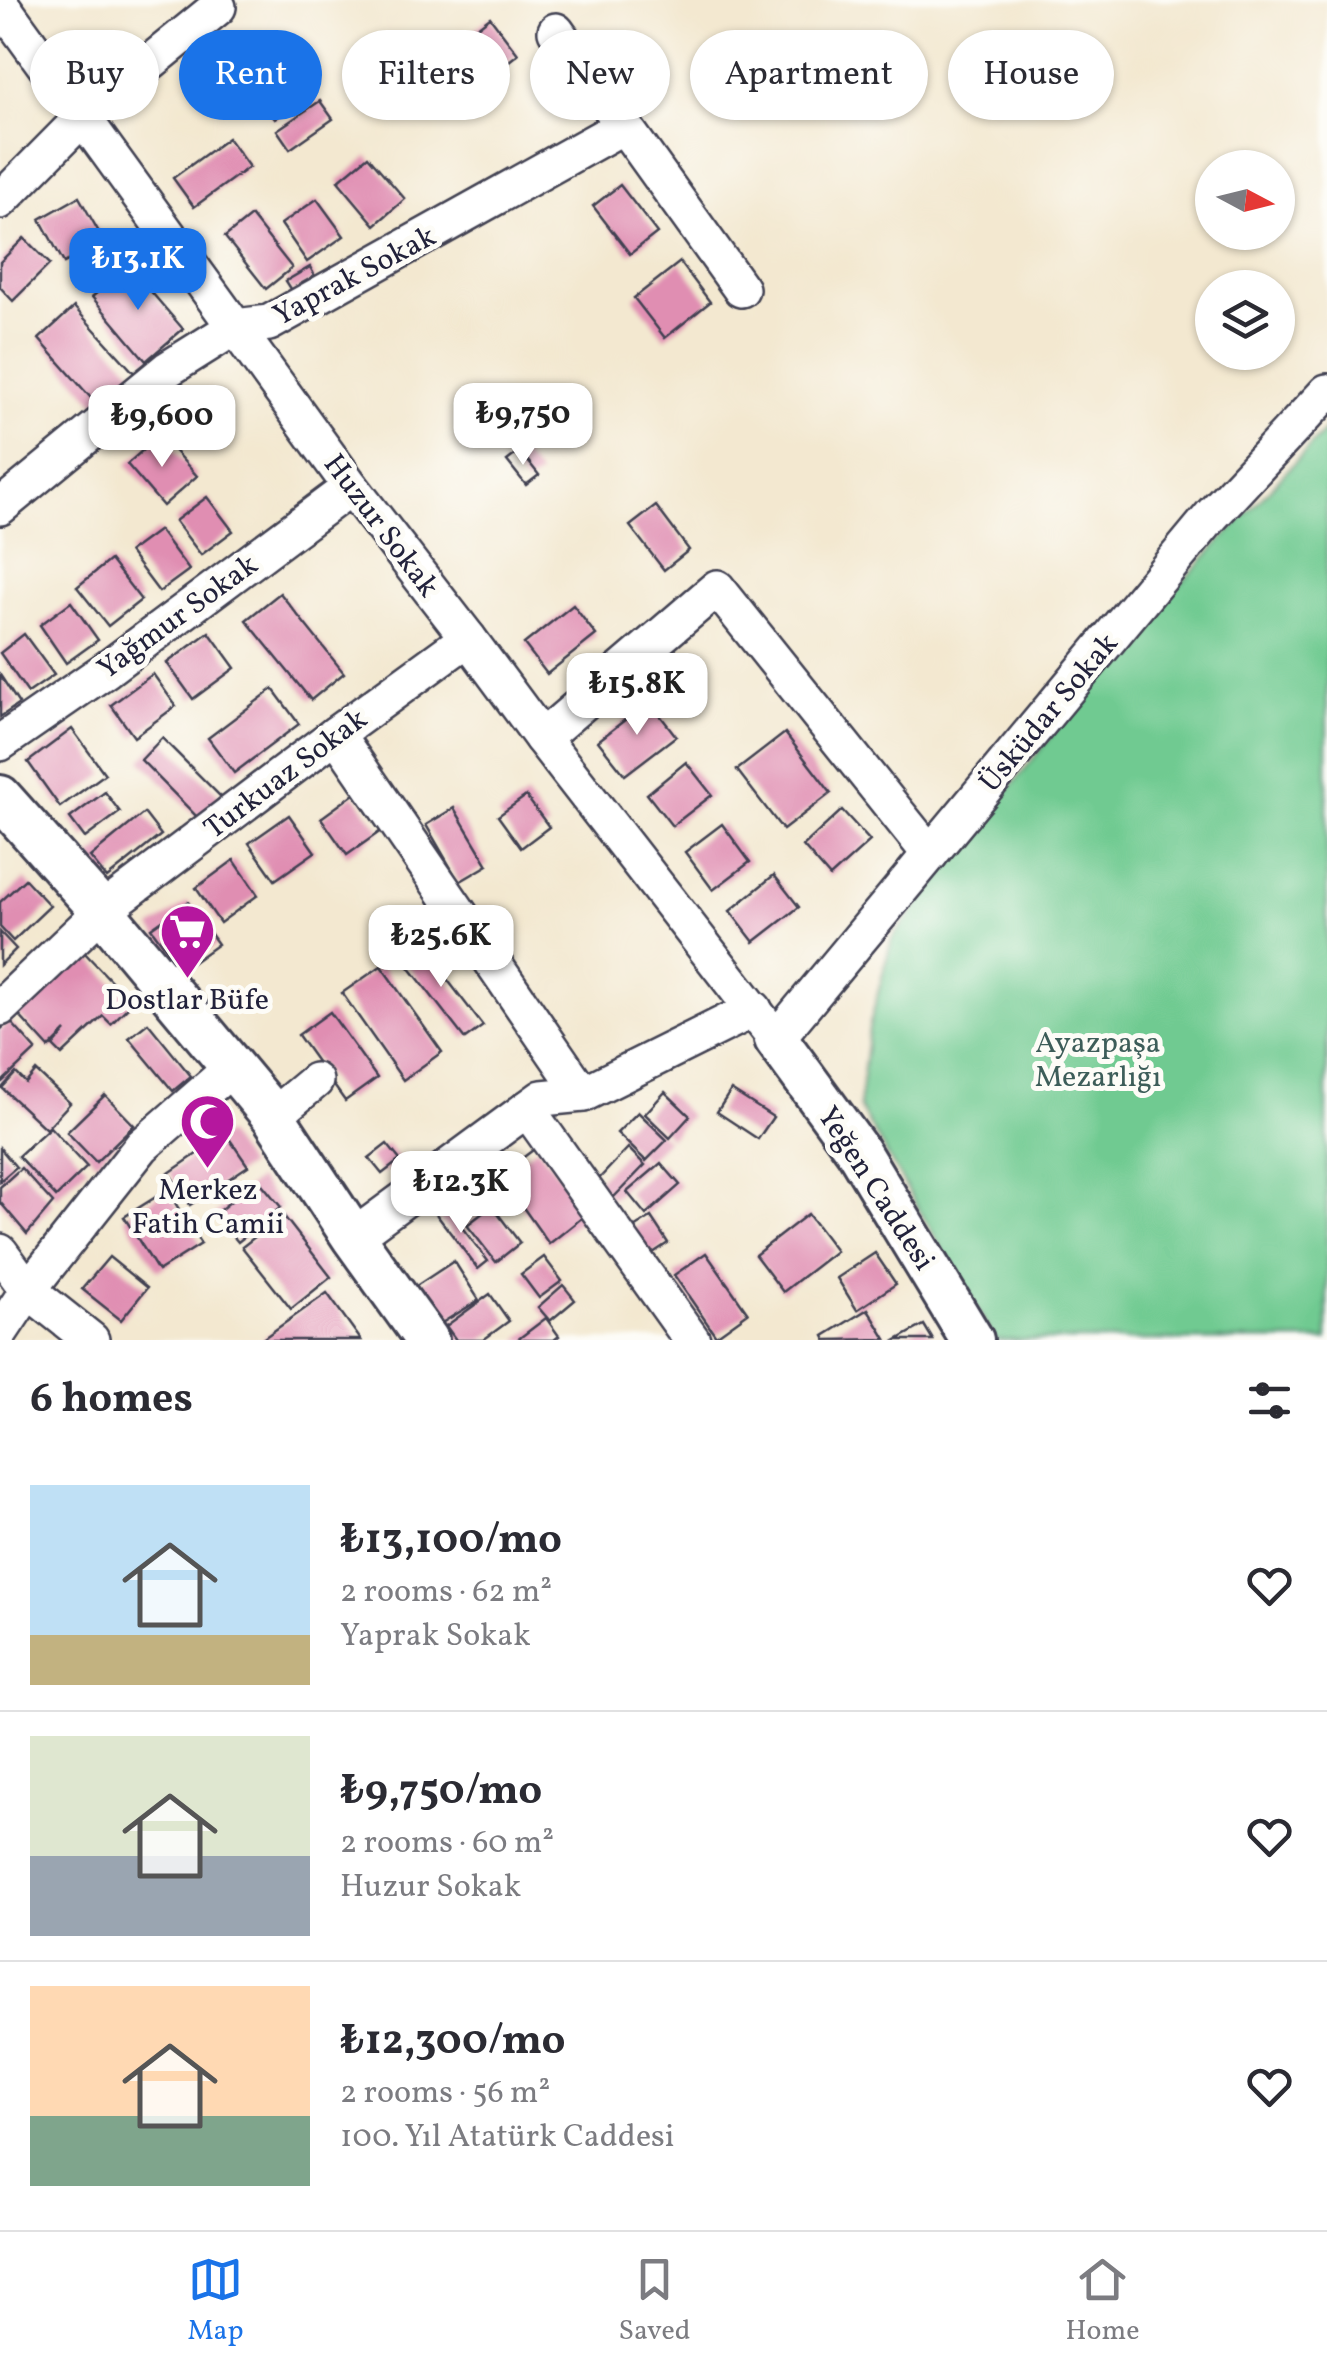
<!DOCTYPE html>
<meta charset="utf-8">
<style>
:root{--surface:#fff;--page:#f2f2f3;--text:#2b2b33;--muted:#7c7c81;--line:#e1e1e2;--accent:#1a73e8}
body{margin:0;font-family:Vollkorn,serif;background:var(--page);color:var(--text);height:100vh;display:flex;flex-direction:column;font-size:38px;white-space:nowrap}
*{box-sizing:border-box;margin:0}
p{font-size:32px;color:var(--muted)}
.icon{flex:none;width:55px;height:55px;fill:none;stroke:currentColor;stroke-width:2;stroke-linecap:round;stroke-linejoin:round}
.map{position:relative;height:1340px;overflow:hidden}
.side{display:flex;flex-direction:column;background:var(--surface);flex:1}
.side>*{flex:none}
.top-card{position:absolute;left:30px;top:30px;width:1268px;height:90px;display:flex;gap:20px}
.needle{width:65px;rotate:97deg}
.buttons{position:absolute;left:1195px;top:150px;display:grid;gap:20px}
.buttons a{display:grid;place-items:center;width:100px;height:100px;border-radius:50%;background:var(--surface);box-shadow:0 2px 8px #0004;font-size:50px}
.price{position:absolute;translate:-50% -85px;padding:0 22px;border-radius:20px;background:#fff;color:#222;font-size:32px;line-height:65px;filter:drop-shadow(0 2px 5px #0008)}
.price::after{content:'';position:absolute;left:50%;top:60px;width:30px;height:22px;margin-left:-15px;background:inherit;clip-path:polygon(0 0,100% 0,50% 100%)}
.price.active{background:var(--accent);color:#fff}
ul{padding:0;list-style:none}
li{display:flex;align-items:center;gap:30px;height:250px;padding:0 30px}
li+li{border-top:2px solid var(--line)}
li span{display:grid;place-items:center;flex:none;width:280px;height:200px;border-radius:0px;color:#555}
li>.icon{margin-inline-start:auto}
span .icon{width:120px;height:120px;fill:#fffc;stroke-width:1}
li b{font-size:42px}
h2{display:flex;justify-content:space-between;align-items:center;height:120px;padding:0 30px;font-size:42px}
.pill{padding:0 35px;border-radius:45px;background:var(--surface);box-shadow:0 2px 8px #0004;font-size:35px;line-height:90px}
.pill.active{background:var(--accent);color:#fff}
.tabs{display:flex;justify-content:space-around;align-items:center;height:140px;border-top:2px solid var(--line);background:var(--surface);font-size:28px;color:var(--muted)}
.tabs a{display:grid;justify-items:center;gap:5px}
.tabs .active{color:var(--accent)}
.map>svg:first-child{display:block}
</style>
<div class="map">
<svg width="1327" height="1340" viewBox="0 0 1327 1340">
<rect width="100%" height="100%" fill="#fdfcf7"/>
<filter id="ink" filterUnits="userSpaceOnUse"><feTurbulence type="fractalNoise" baseFrequency=".01" numOctaves="2"/><feDisplacementMap in="SourceGraphic" scale="20" xChannelSelector="R" yChannelSelector="G"/><feConvolveMatrix kernelMatrix="1 2 1 2 8 2 1 2 1" color-interpolation-filters="sRGB"/></filter>
<filter id="wash" filterUnits="userSpaceOnUse"><feTurbulence type="fractalNoise" baseFrequency=".0048" numOctaves="4" result="noise"/><feDisplacementMap in="SourceGraphic" scale="40" xChannelSelector="R" yChannelSelector="G"/><feGaussianBlur stdDeviation="2.25" result="paint"/><feColorMatrix in="noise" values="0 0 0 0 0 0 0 0 0 0 0 0 0 0 0 0 0 1.4 0 .05"/><feComposite in="paint" operator="in"/></filter>
<g filter="url(#wash)">
<rect width="100%" height="100%" fill="#f3e8d0"/>
<!-- green -->
<path fill="#70ca91" stroke="#497666" stroke-width="2.5" d="M1327 428V1340H995L859 1107 869 1028 892 938 1121 647Z"/>
<g id="blocks">
<!-- building -->
<g fill="#e08eb2">
<path d="M490 17 518 54 482 82 454 45Z"/>
<path d="M258 32 308 91 275 119 226 61Z"/>
<path d="M320 101 333 119 290 149 277 130Z"/>
<path d="M228 138 249 167 194 207 173 178Z"/>
<path d="M368 156 405 199 375 225 338 181Z"/>
<path d="M620 185 657 233 630 254 593 206Z"/>
<path d="M79 197 104 241 64 263 40 219Z"/>
<path d="M317 199 344 236 307 262 281 224Z"/>
<path d="M251 216 292 268 266 289 225 237Z"/>
<path d="M24 238 50 264 13 301 0 287V262Z"/>
<path d="M680 262 710 302 665 338 634 298Z"/>
<path d="M129 266 183 329 146 361 92 297Z"/>
<path d="M310 267 316 278 293 292 286 281Z"/>
<path d="M74 307 135 374 99 407 39 339Z"/>
<path d="M160 435 197 476 163 506 127 464Z"/>
<path d="M520 451 539 475 526 485 507 461Z"/>
<path d="M207 497 233 531 201 555 175 521Z"/>
<path d="M656 506 689 550 664 570 630 526Z"/>
<path d="M159 530 189 570 159 592 129 552Z"/>
<path d="M110 560 141 600 108 626 77 587Z"/>
<path d="M280 593 344 673 311 700 246 620Z"/>
<path d="M71 602 98 640 66 663 40 625Z"/>
<path d="M573 605 596 635 547 674 524 644Z"/>
<path d="M209 632 235 668 193 699 167 663Z"/>
<path d="M24 634 54 675 28 693 0 653Z"/>
<path d="M153 674 176 706 134 737 111 705Z"/>
<path d="M0 675 19 704 0 717Z"/>
<path d="M273 689 299 724 234 773 208 738Z"/>
<path d="M649 701 676 736 625 775 598 741Z"/>
<path d="M72 729 105 774 60 807 28 762Z"/>
<path d="M785 733 831 793 783 830 737 770Z"/>
<path d="M162 738 221 797 199 819 141 760Z"/>
<path d="M686 762 712 795 672 826 647 794Z"/>
<path d="M105 792 120 812 85 838 70 818Z"/>
<path d="M354 794 381 831 347 855 321 818Z"/>
<path d="M526 796 549 827 521 848 498 816Z"/>
<path d="M454 808 488 865 459 882 426 825Z"/>
<path d="M842 810 870 841 830 877 803 846Z"/>
<path d="M144 813 161 835 107 878 90 857Z"/>
<path d="M289 815 315 852 275 880 249 843Z"/>
<path d="M722 824 750 862 713 890 685 852Z"/>
<path d="M234 860 258 895 220 923 196 888Z"/>
<path d="M774 875 799 907 754 942 730 911Z"/>
<path d="M25 879 50 906 13 941 0 927V902Z"/>
<path d="M188 902 218 944 182 970 151 928Z"/>
<path d="M0 932 16 949 0 965Z"/>
<path d="M417 940 483 1026 465 1039 399 954Z"/>
<path d="M83 951 132 1003 111 1024 103 1016 62 1055 53 1046 66 1031 49 1048 17 1013Z"/>
<path d="M381 966 442 1052 403 1080 342 993Z"/>
<path d="M330 1012 377 1078 345 1101 298 1035Z"/>
<path d="M10 1021 36 1050 2 1082 0 1080V1030Z"/>
<path d="M148 1023 191 1076 173 1091 129 1038Z"/>
<path d="M36 1071 70 1103 46 1129 2 1088 16 1073 26 1083Z"/>
<path d="M731 1090 773 1117 758 1139 717 1112Z"/>
<path d="M665 1092 690 1116 670 1138 645 1114Z"/>
<path d="M105 1095 134 1125 96 1162 67 1132Z"/>
<path d="M638 1112 667 1140 646 1161 617 1133Z"/>
<path d="M50 1127 87 1167 56 1197 18 1156Z"/>
<path d="M226 1134 248 1166 190 1205 169 1173Z"/>
<path d="M387 1144 400 1160 382 1174 369 1158Z"/>
<path d="M537 1147 588 1213 549 1244 500 1175Z"/>
<path d="M0 1148 16 1167 0 1181Z"/>
<path d="M628 1148 645 1165 612 1199 596 1182Z"/>
<path d="M661 1163 680 1185 646 1215 627 1192Z"/>
<path d="M21 1168 53 1203 27 1234 0 1202V1187Z"/>
<path d="M258 1179 281 1207 238 1242 215 1214Z"/>
<path d="M167 1190 201 1244 158 1271 124 1217Z"/>
<path d="M443 1203 488 1261 478 1269 433 1210Z"/>
<path d="M492 1206 520 1243 496 1262 467 1225Z"/>
<path d="M808 1214 836 1251 783 1292 755 1255Z"/>
<path d="M283 1215 331 1277 291 1309 242 1247Z"/>
<path d="M651 1217 668 1243 647 1257 629 1231Z"/>
<path d="M706 1253 748 1313 716 1336 674 1275Z"/>
<path d="M875 1253 896 1284 857 1310 837 1278Z"/>
<path d="M109 1257 147 1288 121 1320 82 1289Z"/>
<path d="M544 1257 562 1281 539 1298 521 1274Z"/>
<path d="M454 1261 479 1300 440 1324 416 1286Z"/>
<path d="M563 1285 575 1300 550 1321 538 1307Z"/>
<path d="M327 1293 361 1340H261Z"/>
<path d="M490 1294 509 1321 483 1340H456L446 1326Z"/>
<path d="M868 1309 886 1339 826 1340 824 1336Z"/>
<path d="M546 1318 559 1336 554 1340H517Z"/>
<path d="M924 1325 933 1340H897Z"/>
</g>
</g>
</g>
<g filter="url(#ink)">
<use href="#blocks" fill-opacity="0" stroke="#414051" stroke-width="2.5"/>
<g fill="none" stroke-linecap="round" stroke-linejoin="round">
<defs>
<g id="minor">
<path d="M0 3 351 487 468 638 542 738 776 1039 1212 515 1327 392"/>
<path d="M556 31 741 289"/>
<path d="M0 201 83 117 218 7"/>
<path d="M0 507 168 369 235 327 269 323 623 126"/>
<path d="M336 734 583 1094"/>
<path d="M542 738 717 588 930 854"/>
<path d="M0 743 107 669 351 487"/>
<path d="M0 1008 102 911 336 734 468 638"/>
<path d="M527 1109 692 1340"/>
<path d="M273 1116 315 1081"/>
<path d="M353 1237 542 1098 583 1094 754 1009"/>
<path d="M0 1252 28 1290 91 1340"/>
<path d="M0 1332 28 1290 142 1146 234 1066"/>
</g>
<g id="major">
<path d="M0 797 102 911 273 1116 353 1237 427 1340"/>
<path d="M776 1039 857 1150 972 1340"/>
</g>
</defs>
<!-- minor casing -->
<use href="#minor" stroke="#414051" stroke-width="40"/>
<!-- major casing -->
<use href="#major" stroke="#414051" stroke-width="48"/>
<!-- minor -->
<use href="#minor" stroke="#fff" stroke-width="35"/>
<!-- major -->
<use href="#major" stroke="#fff" stroke-width="42"/>
</g>
</g>
<!-- icons -->
<defs>
<symbol id="supermarket-pin" viewBox="-11 -11 22 30"><path d="M0 17L-7.5 6A9.5 9.5 0 1 1 7.5 6Z" fill="#b5179e" stroke="#fdfcf7"/><path d="M-6-5.5h2.5l.6 2H6L4.5 2H-2.5L-4.4-4H-6ZM-1.5 3.2a1.3 1.3 0 1 0 .1 0ZM3 3.2a1.3 1.3 0 1 0 .1 0Z" fill="#fff"/></symbol>
<symbol id="mosque-pin" viewBox="-11 -11 22 30"><path d="M0 17L-7.5 6A9.5 9.5 0 1 1 7.5 6Z" fill="#b5179e" stroke="#fdfcf7"/><path d="M3.5-4.9A6 6 0 1 0 3.5 4.9A5 5 0 1 1 3.5-4.9Z" fill="#fff"/></symbol>
</defs>
<g fill-rule="evenodd">
<use href="#supermarket-pin" x="156" y="900" width="63" height="86"/>
<use href="#mosque-pin" x="176" y="1090" width="63" height="86"/>
</g>
<g text-anchor="middle" stroke-width="10" stroke-linejoin="round" paint-order="stroke">
<!-- street labels -->
<g font-size="30" fill="#22223b" stroke="#fdfcf7">
<text transform="translate(354 275) rotate(-28)" y="10">Yaprak Sokak</text>
<text transform="translate(382 525) rotate(53)" y="10">Huzur Sokak</text>
<text transform="translate(177 616) rotate(-36)" y="10">Yağmur Sokak</text>
<text transform="translate(1048 712) rotate(-50)" y="10">Üsküdar Sokak</text>
<text transform="translate(285 773) rotate(-37)" y="10">Turkuaz Sokak</text>
<text transform="translate(877 1188) rotate(57)" y="10">Yeğen Caddesi</text>
</g>
<!-- poi labels -->
<g font-size="30" fill="#22223b" stroke="#fdfcf7">
<text x="187" y="1009">Dostlar Büfe</text>
<text x="208" y="1199">Merkez<tspan x="208" dy="34">Fatih Camii</tspan></text>
</g>
<!-- park labels -->
<g font-size="30" fill="#3d5d59" stroke="#fdfcf7">
<text x="1098" y="1052">Ayazpaşa<tspan x="1098" dy="34">Mezarlığı</tspan></text>
</g>
</g>
</svg>
<div class="buttons">
<a><svg class="needle" viewBox="-14 -14 28 28"><path d="M0-13l5 13h-10z" fill="#e53935"/><path d="M0 13l5-13h-10z" fill="#7c7c81"/></svg></a>
<a><svg class="icon" aria-label="layers" viewBox="0 0 24 24"><path d="M12 4l9 5-9 5-9-5zM3 14l9 5 9-5"/></svg></a>
</div>
<b class="price active" style="left:138px;top:313px">₺13.1K</b>
<b class="price" style="left:523px;top:468px">₺9,750</b>
<b class="price" style="left:162px;top:470px">₺9,600</b>
<b class="price" style="left:637px;top:738px">₺15.8K</b>
<b class="price" style="left:441px;top:990px">₺25.6K</b>
<b class="price" style="left:461px;top:1236px">₺12.3K</b>
<div class="top-card">
<a class="pill">Buy</a>
<a class="pill active">Rent</a>
<a class="pill">Filters</a>
<a class="pill">New</a>
<a class="pill">Apartment</a>
<a class="pill">House</a>
</div>
</div>
<section class="side">
<h2>6 homes<svg class="icon" aria-label="filters" viewBox="0 0 24 24"><path d="M4 7h16M4 17h16"/><circle cx="9" cy="7" r="2"/><circle cx="15" cy="17" r="2"/></svg></h2>
<ul>
<li><span style="background:linear-gradient(#bfe0f5 75%,#c2b280 0)"><svg class="icon" aria-label="home" viewBox="0 0 24 24"><path d="M3 11l9-7 9 7M6 9v11h12V9"/></svg></span><div><b>₺13,100/mo</b><p>2 rooms · 62 m²</p><p>Yaprak Sokak</p></div><svg class="icon" aria-label="heart" viewBox="0 0 24 24"><path d="M12 20l-8-8c-3-5 5-10 8-4 3-6 11-1 8 4z"/></svg></li>
<li><span style="background:linear-gradient(#dfe7d0 60%,#9aa5b1 0)"><svg class="icon" aria-label="home" viewBox="0 0 24 24"><path d="M3 11l9-7 9 7M6 9v11h12V9"/></svg></span><div><b>₺9,750/mo</b><p>2 rooms · 60 m²</p><p>Huzur Sokak</p></div><svg class="icon" aria-label="heart" viewBox="0 0 24 24"><path d="M12 20l-8-8c-3-5 5-10 8-4 3-6 11-1 8 4z"/></svg></li>
<li><span style="background:linear-gradient(#ffd9b3 65%,#7fa58c 0)"><svg class="icon" aria-label="home" viewBox="0 0 24 24"><path d="M3 11l9-7 9 7M6 9v11h12V9"/></svg></span><div><b>₺12,300/mo</b><p>2 rooms · 56 m²</p><p>100. Yıl Atatürk Caddesi</p></div><svg class="icon" aria-label="heart" viewBox="0 0 24 24"><path d="M12 20l-8-8c-3-5 5-10 8-4 3-6 11-1 8 4z"/></svg></li>
</ul>
</section>
<nav class="tabs">
<a class="active"><svg class="icon" aria-label="map" viewBox="0 0 24 24"><path d="M3 6l6-2 6 2 6-2v14l-6 2-6-2-6 2zM9 4v14M15 6v14"/></svg>Map</a>
<a><svg class="icon" aria-label="saved" viewBox="0 0 24 24"><path d="M7 4h10v16l-5-4-5 4z"/></svg>Saved</a>
<a><svg class="icon" aria-label="home" viewBox="0 0 24 24"><path d="M3 11l9-7 9 7M6 9v11h12V9"/></svg>Home</a>
</nav>
